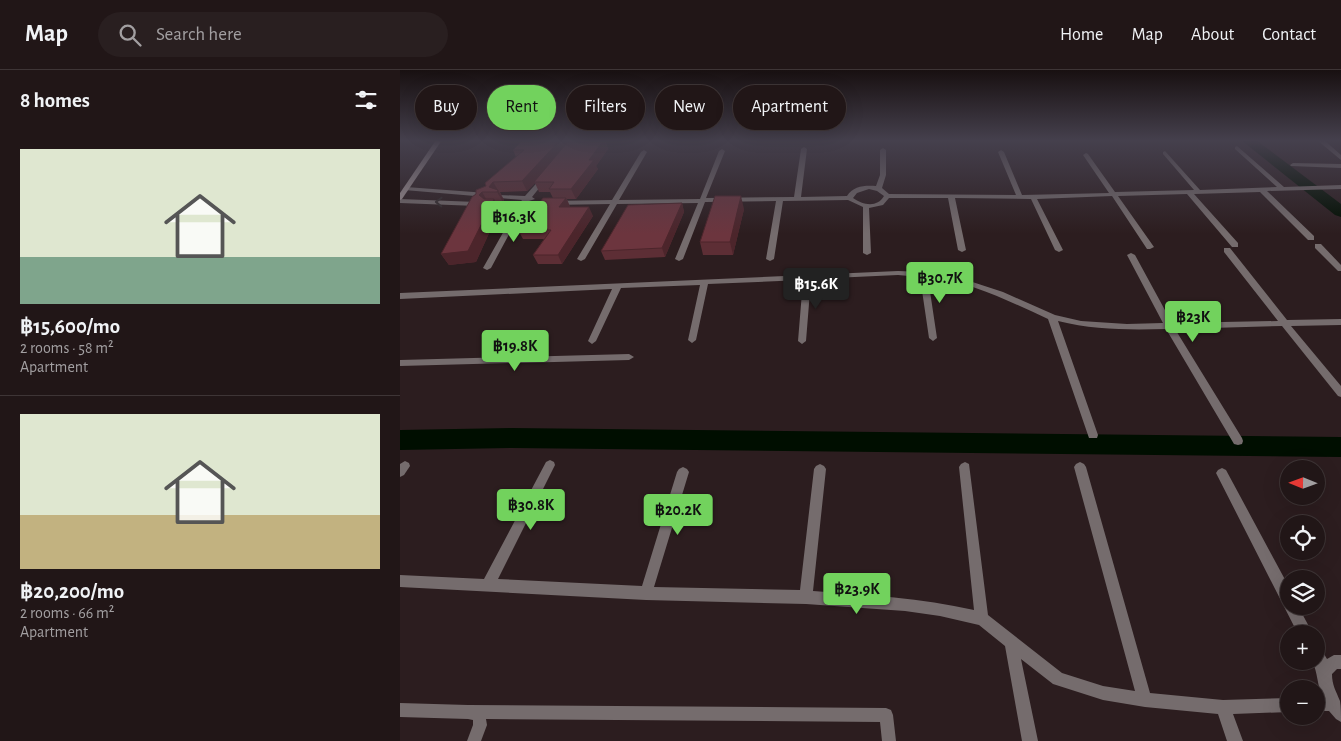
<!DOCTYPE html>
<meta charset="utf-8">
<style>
:root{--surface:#211617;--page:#291f20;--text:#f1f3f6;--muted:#a29fa1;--line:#3e3536;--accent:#72d25d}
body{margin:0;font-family:"Alegreya Sans",sans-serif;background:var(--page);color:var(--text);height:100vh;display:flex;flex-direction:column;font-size:19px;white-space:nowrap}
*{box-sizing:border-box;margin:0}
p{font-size:16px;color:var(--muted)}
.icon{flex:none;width:28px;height:28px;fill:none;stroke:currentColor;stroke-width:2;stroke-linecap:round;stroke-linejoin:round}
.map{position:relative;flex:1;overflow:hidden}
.drawer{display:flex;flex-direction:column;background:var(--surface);width:400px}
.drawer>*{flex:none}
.banner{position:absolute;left:15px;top:15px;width:475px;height:45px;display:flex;gap:10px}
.needle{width:32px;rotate:271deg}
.fabs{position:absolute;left:880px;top:390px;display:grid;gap:10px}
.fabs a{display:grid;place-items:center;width:45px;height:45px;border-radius:50%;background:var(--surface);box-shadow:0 5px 20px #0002,0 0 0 1px var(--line);font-size:25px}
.price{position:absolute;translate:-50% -42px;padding:0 11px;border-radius:5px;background:var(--accent);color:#111;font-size:16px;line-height:32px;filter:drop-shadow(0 1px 2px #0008)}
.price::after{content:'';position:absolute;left:50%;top:30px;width:15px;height:11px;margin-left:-8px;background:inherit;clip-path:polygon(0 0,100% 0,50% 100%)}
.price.selected{background:#222;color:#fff}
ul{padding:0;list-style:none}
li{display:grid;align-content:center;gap:10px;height:265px;padding:0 20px}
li+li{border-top:1px solid var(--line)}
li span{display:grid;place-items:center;height:155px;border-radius:0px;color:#555}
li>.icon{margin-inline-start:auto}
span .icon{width:90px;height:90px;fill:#fffc;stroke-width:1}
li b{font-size:21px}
h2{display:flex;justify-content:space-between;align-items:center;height:60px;padding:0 20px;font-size:21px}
.chip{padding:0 18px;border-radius:22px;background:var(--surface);box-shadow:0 5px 20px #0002,0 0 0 1px var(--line);font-size:18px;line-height:45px}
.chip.selected{background:var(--accent);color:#111}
header{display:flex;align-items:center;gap:30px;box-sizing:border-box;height:70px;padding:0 25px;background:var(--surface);border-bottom:1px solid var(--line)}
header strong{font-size:24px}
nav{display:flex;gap:28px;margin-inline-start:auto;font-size:18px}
.search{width:350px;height:45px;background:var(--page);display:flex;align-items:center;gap:12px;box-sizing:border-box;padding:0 18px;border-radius:28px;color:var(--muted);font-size:19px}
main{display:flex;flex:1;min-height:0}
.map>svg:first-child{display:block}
</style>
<header>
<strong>Map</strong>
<div class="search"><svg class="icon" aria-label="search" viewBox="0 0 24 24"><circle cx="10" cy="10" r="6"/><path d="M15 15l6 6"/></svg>Search here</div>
<nav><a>Home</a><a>Map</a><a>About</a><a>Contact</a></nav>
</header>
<main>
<section class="drawer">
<h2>8 homes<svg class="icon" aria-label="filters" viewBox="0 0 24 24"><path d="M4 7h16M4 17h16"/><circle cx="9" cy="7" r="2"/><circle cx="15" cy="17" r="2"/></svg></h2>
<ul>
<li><span style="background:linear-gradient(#dfe7d0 70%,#7fa58c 0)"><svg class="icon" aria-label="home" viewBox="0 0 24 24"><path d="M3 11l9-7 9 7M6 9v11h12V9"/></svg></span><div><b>฿15,600/mo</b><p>2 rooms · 58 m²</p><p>Apartment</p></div></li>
<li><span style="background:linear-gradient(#dfe7d0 65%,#c2b280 0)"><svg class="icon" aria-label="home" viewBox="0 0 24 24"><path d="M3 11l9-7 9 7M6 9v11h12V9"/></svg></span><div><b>฿20,200/mo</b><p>2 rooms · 66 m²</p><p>Apartment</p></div></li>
</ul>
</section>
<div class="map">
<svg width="941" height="671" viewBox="0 0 941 671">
<rect width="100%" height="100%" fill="#2c1d1f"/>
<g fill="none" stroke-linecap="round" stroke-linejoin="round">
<!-- canal -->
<g fill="#000e00" fill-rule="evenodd">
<path d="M841 70H856L941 134V147L935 145Z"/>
<path d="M112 358 941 367V387L112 378 0 380V360Z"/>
</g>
<!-- service -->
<path fill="#756c6d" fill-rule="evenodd" d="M0 633 68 635 486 638 491 640 493 645 496 671H482L480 652 86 649 87 655 81 671H67L73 655V650L68 649 0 647Z"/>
<!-- minor -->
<g fill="#756c6d" fill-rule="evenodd">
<path d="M917 70H924L941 85V90Z"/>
<path d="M837 76 884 117 941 115V119L867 121 914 166V170H908L860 122 794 124 838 173V177H832L787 124 718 126 754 177 750 179H747L712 126 637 129 663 180 659 182 655 180 631 129 555 128 566 180 562 182 558 180 548 128H489L483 135 469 138 471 183 467 185 463 183V137L448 130 383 131 374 189 370 191 366 189 376 131 305 132 283 189 279 191 275 189 298 133 217 134 185 189 181 191 177 189 210 134 150 135 123 138 91 198 87 200 83 198 117 138 90 137 87 135 90 133 119 134 122 130 100 128 98 127V125L125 126 143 106 145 105 148 107 132 127 135 129 129 131 127 133 150 131 212 130 241 82 244 80 247 82 219 130 300 129 319 81 322 79 325 81 306 128 394 127 401 79 404 77 407 79 401 127 447 126C453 116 465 115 476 116L480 105V80L483 78 486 80V105L482 118 489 124 616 125 598 82 601 80 604 82 622 125 709 123 683 85 686 83 688 84 715 122 794 120 763 84V82L765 81 800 120 877 117 835 79V77ZM469 119 477 121 484 126C477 138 463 135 453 128L457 123Z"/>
<path d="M893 93 941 94V98L891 96 890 95Z"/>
<path d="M6 117 87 123 90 125 87 127 4 120 3 119Z"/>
<path d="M0 129 77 132 80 134 77 136 0 133Z"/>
<path d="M915 174H921L941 195V201H938L915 178Z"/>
<path d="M824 178H830L887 250 941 249V255L891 256 941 316V327L938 326 882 256 775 259 842 368 843 371 842 374 838 375 834 374 766 259C730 260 694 260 658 251L698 365 697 368H689L648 249C610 232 571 211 528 208L537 268 533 271 529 268 520 207 498 205 411 209 406 271 402 274 398 271 403 210 308 214 296 270 292 273 288 270 300 215 221 218 196 271 192 274 188 271 212 219 0 229V223L498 201 524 202 551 205 603 222 655 245 681 251 727 254 763 253 727 185 731 183 735 185 772 253 878 251 824 182Z"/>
<path d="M229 284 234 287 229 290 0 296V290Z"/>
<path d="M150 390 154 392 155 395 98 509 242 516 277 402 279 399 283 397 287 399 289 402 254 517 400 520 414 399 416 396 420 394 424 396 426 399 413 521C468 525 521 528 574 540L559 397 561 394 565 392 569 394 588 545 662 603 703 616 735 621 674 397 676 394 680 392 684 394 686 397 750 623 823 630 889 628V642L833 644 843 671H827L818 644 745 637 703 630 653 614 621 589 638 671H622L605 576 579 555 540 546 505 541 406 534 246 530 0 517V505L84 509 146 392Z"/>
<path d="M5 391 9 393 10 396 4 405 0 407V394Z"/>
<path d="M822 398 826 400 889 517V536H898L913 564H898L816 403 818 400Z"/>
<path d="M916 577 921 579 927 589 934 585H941V599H937L932 604C932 615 936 621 940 631 941 637 941 645 941 652L936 649 929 641H916V627H922C917 614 918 603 912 591H916Z"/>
</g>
<!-- secondary -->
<path fill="#a49798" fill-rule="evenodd" d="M36 70H42L2 129 0 130V123Z"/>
</g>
<!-- wall -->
<g fill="#5d2e35">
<path d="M123 70H205L208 79 196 96 198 99 176 129H167L170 137 193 146 162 194H138L133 185 144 169H123L118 160 153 128 150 122H139L135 113 127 121 100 122 104 130 103 132H96L100 139 76 192 49 195 41 184 72 127 86 116 116 87 113 80Z"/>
<path d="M282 133 284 142 265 187 205 190 201 181Z"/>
<path d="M344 139 333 185H303L300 172Z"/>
</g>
<!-- shaded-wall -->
<g fill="#4c252b">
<path d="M160 70H164L167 77 134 112 135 113 127 121 122 111Z"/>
<path d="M204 70 208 79 196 96 198 99 176 129 171 119 189 90Z"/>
<path d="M93 112 104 130 103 132 97 122 89 117Z"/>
<path d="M82 122 88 132 79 125Z"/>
<path d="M341 126 344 139 333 185 330 172Z"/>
<path d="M166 128 170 137 163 146 159 137Z"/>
<path d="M94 129 100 139 76 192 49 195 41 184Z"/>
<path d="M282 133 284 142 265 187 262 178Z"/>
<path d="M189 137 193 146 162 194 158 185Z"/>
</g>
<!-- building -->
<g fill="#6c353e" stroke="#4c252b">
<path d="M123 70H160L122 111 93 112 89 117 98 120 97 122H82L79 125 84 129H94L68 181 41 184 72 127 76 124V120L86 116 85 113 124 80H113Z"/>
<path d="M166 70H204L189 90H194L171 119H149L154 112H134L166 74Z"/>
<path d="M315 126H341L330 172H300Z"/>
<path d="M143 128H166L159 137H189L158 185H133L151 160H118Z"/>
<path d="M282 133 262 178 201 181 228 135Z"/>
</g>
<!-- one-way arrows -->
<defs><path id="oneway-chevron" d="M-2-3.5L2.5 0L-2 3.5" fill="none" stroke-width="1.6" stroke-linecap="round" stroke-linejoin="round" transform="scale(1.25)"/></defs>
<use stroke="#332c2d" href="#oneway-chevron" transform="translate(39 132) rotate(-178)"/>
<!-- sky -->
<linearGradient id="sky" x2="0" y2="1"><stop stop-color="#181011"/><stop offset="0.43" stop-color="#45404d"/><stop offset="1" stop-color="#45404d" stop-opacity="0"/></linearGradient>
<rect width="941" height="164" fill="url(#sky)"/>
</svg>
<div class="fabs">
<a><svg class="needle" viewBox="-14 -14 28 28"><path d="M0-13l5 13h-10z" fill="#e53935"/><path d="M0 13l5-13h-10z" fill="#a29fa1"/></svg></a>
<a><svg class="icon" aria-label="locate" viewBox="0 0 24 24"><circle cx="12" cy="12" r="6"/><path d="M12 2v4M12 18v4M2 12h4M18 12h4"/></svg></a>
<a><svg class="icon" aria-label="layers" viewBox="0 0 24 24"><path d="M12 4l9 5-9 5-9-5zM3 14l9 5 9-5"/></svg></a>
<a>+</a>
<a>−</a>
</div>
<b class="price" style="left:114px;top:173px">฿16.3K</b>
<b class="price" style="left:540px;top:234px">฿30.7K</b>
<b class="price selected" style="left:416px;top:240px">฿15.6K</b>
<b class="price" style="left:793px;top:273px">฿23K</b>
<b class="price" style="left:115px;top:302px">฿19.8K</b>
<b class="price" style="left:131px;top:461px">฿30.8K</b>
<b class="price" style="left:278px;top:466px">฿20.2K</b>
<b class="price" style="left:457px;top:545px">฿23.9K</b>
<div class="banner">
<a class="chip">Buy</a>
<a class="chip selected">Rent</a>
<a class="chip">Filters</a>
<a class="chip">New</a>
<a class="chip">Apartment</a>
</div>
</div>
</main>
